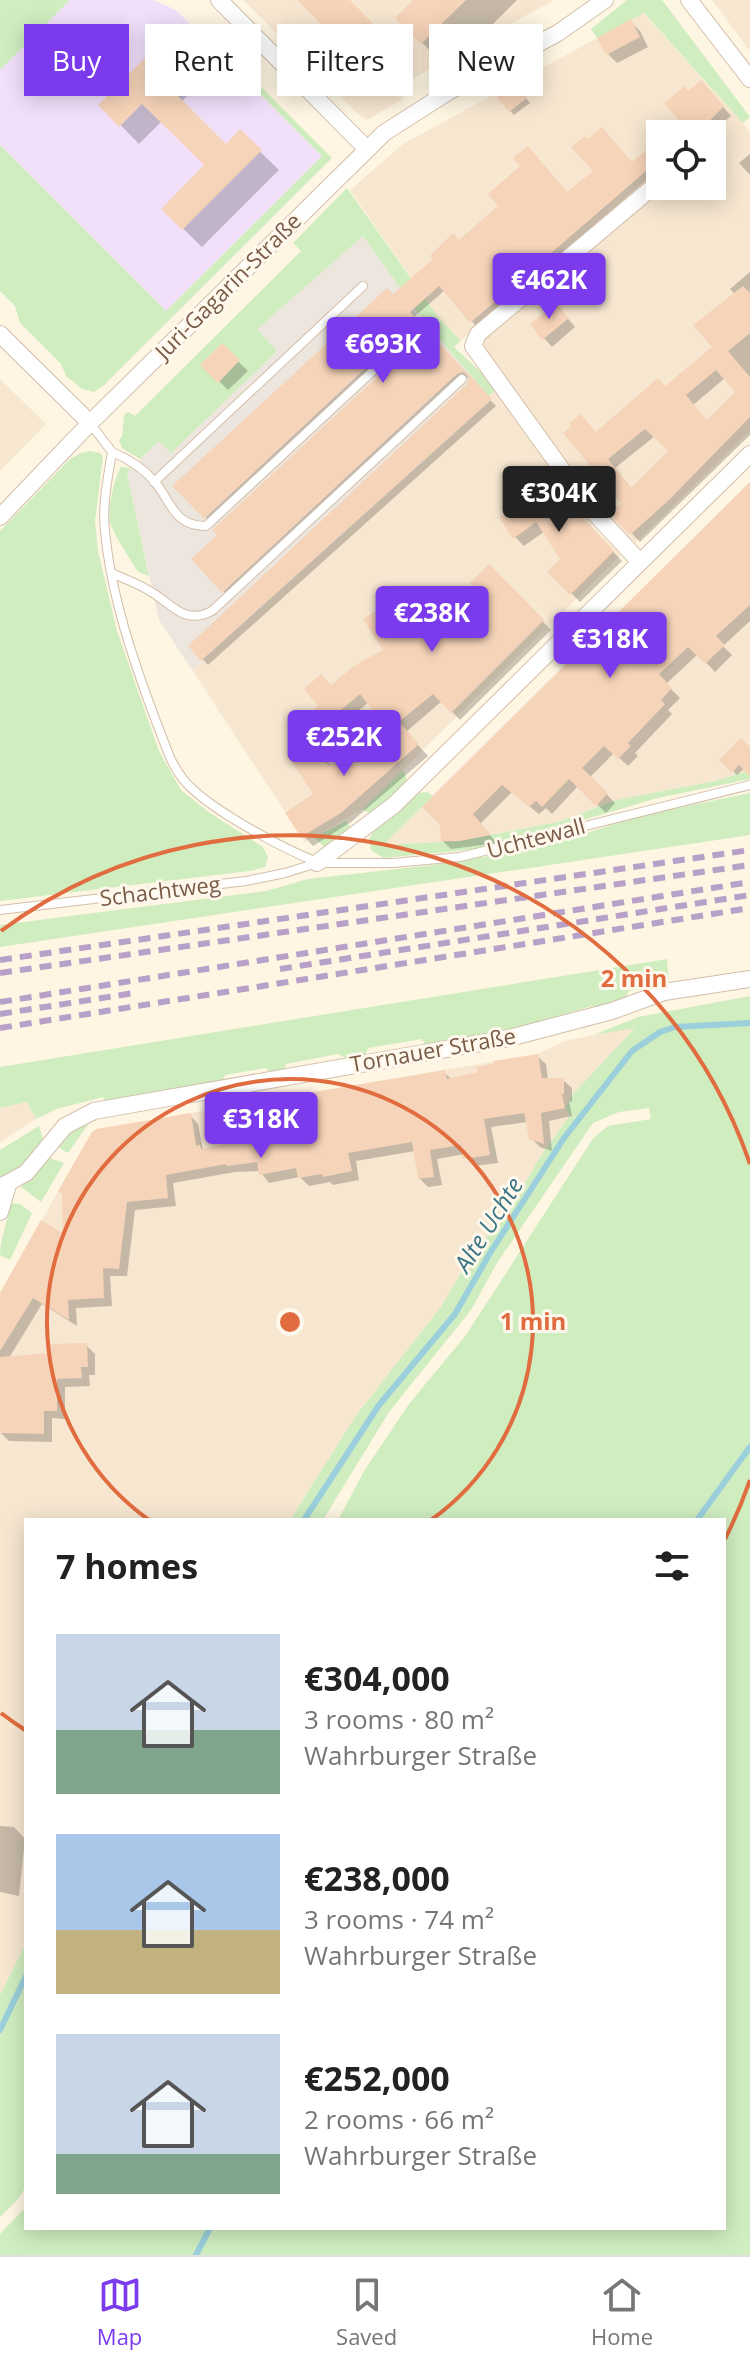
<!DOCTYPE html>
<meta charset="utf-8">
<style>
:root{--surface:#fff;--page:#f6f6f6;--text:#222;--muted:#767676;--line:#e0e0e0;--accent:#7c3aed}
body{margin:0;font-family:"Open Sans",sans-serif;background:var(--page);color:var(--text);height:100vh;display:flex;flex-direction:column;font-size:30px;white-space:nowrap}
*{box-sizing:border-box;margin:0}
p{font-size:26px;color:var(--muted)}
.icon{flex:none;width:44px;height:44px;fill:none;stroke:currentColor;stroke-width:2;stroke-linecap:round;stroke-linejoin:round}
.map{position:relative;flex:1;overflow:hidden}
.details{position:absolute;left:24px;top:1518px;width:702px;height:712px;display:flex;flex-direction:column;background:var(--surface);border-radius:0px;box-shadow:0 4px 20px #0003}
.details>*{flex:none}
.banner{position:absolute;left:24px;top:24px;width:702px;height:72px;display:flex;gap:16px}
.fabs{position:absolute;left:646px;top:120px;display:grid;gap:16px}
.fabs a{display:grid;place-items:center;width:80px;height:80px;border-radius:0px;background:var(--surface);box-shadow:0 4px 20px #0003;font-size:40px}
.price{position:absolute;translate:-50% -68px;padding:0 18px;border-radius:8px;background:var(--accent);color:#fff;font-size:26px;line-height:52px;filter:drop-shadow(0 2px 4px #0008)}
.price::after{content:'';position:absolute;left:50%;top:48px;width:24px;height:18px;margin-left:-12px;background:inherit;clip-path:polygon(0 0,100% 0,50% 100%)}
.price.active{background:#222;color:#fff}
ul{padding:0;list-style:none}
li{display:flex;align-items:center;gap:24px;height:200px;padding:0 32px}
li span{display:grid;place-items:center;flex:none;width:224px;height:160px;border-radius:0px;color:#555}
li>.icon{margin-inline-start:auto}
span .icon{width:96px;height:96px;fill:#fffc;stroke-width:1}
li b{font-size:34px}
h2{display:flex;justify-content:space-between;align-items:center;height:96px;padding:0 32px;font-size:34px}
.tag{padding:0 28px;border-radius:0px;background:var(--surface);box-shadow:0 4px 20px #0003;font-size:28px;line-height:72px}
.tag.active{background:var(--accent);color:#fff}
.tabs{display:flex;justify-content:space-around;align-items:center;height:112px;border-top:2px solid var(--line);background:var(--surface);font-size:22px;color:var(--muted)}
.tabs a{display:grid;justify-items:center;gap:4px}
.tabs .active{color:var(--accent)}
.map>svg:first-child{display:block}
</style>
<div class="map">
<svg width="750" height="2255" viewBox="0 0 750 2255">
<rect width="100%" height="100%" fill="#fef5e3"/>
<!-- residential -->
<g fill="#f7e7d1">
<path d="M243 0H554L405 83 401 90 403 99 367 120 359 115Z"/>
<path d="M712 0H750V51Z"/>
<path d="M643 13 750 131V431L635 543 594 502 479 344 665 186H712V134H660V175L461 341 436 314 350 190 403 144Z"/>
<path d="M0 379 46 424 0 471Z"/>
<path d="M495 390 593 527 621 555 363 809 305 842 192 670 492 400 489 396Z"/>
<path d="M750 482V770L715 781 616 800 558 822 459 841 382 845Z"/>
<path d="M637 1027 572 1095 570 1115 540 1157 505 1218 476 1248 440 1308 357 1414 290 1520H26V1943L0 1995V1293L92 1132 97 1129 538 1054 564 1041Z"/>
<path d="M27 1102 36 1119 0 1142V1108Z"/>
</g>
<!-- industrial -->
<path fill="#ede6de" d="M363 236 425 323 492 399 192 670 159 620 127 473 159 440 172 452 277 351 256 329Z"/>
<!-- education -->
<path fill="#f2e0fb" d="M70 0H153L176 10 322 156 166 311 0 145V70Z"/>
<!-- green -->
<g fill="#d0edc0">
<path d="M0 0H70L0 70Z"/>
<path d="M627 0H662L750 117 743 123 644 13 597 38 591 29Z"/>
<path d="M247 73 332 158 104 385 94 392 82 389 66 376 61 364 20 323 15 306 0 291V145L166 311 322 156 243 77Z"/>
<path d="M347 188 436 314 461 341 454 347 487 378 495 390 489 396 425 323 363 236 257 329 277 351 171 453 159 441 140 459 122 448 119 440 122 436 124 415 128 412 135 416 301 251 293 243Z"/>
<path d="M90 451 100 453 103 457 95 521 98 551 117 631 159 751 181 790 207 811 263 847 268 857 265 867 250 871 0 901V531L70 459 81 453Z"/>
<path d="M121 467 131 468 127 473 149 576 138 572C130 558 114 536 110 522 107 511 115 475 121 467Z"/>
<path d="M403 770 407 780 400 792 370 814 363 809Z"/>
<path d="M750 770V779L658 798 488 848 383 858 371 850 369 840 372 833 419 793 427 792 433 796 383 845 459 841 558 822 616 800 715 781Z"/>
<path d="M750 793V835L0 947V925L266 891 308 879 433 865 537 848 644 815Z"/>
<path d="M346 821 353 830 325 848 314 837Z"/>
<path d="M667 959 669 984 629 991 622 1004 600 1010 592 1006 503 1032 426 1046 422 1039 368 1048 365 1056 347 1059 338 1054 286 1064 284 1070 271 1073 266 1068 225 1075 223 1080 104 1101 103 1097 57 1109 36 1119 27 1102 0 1108V1067Z"/>
<path d="M750 996V2255H0V2234L26 2207V2228H724V1520H338L364 1471 409 1404 466 1335 594 1137 608 1126 651 1119 649 1108 619 1112 593 1123 497 1263 471 1310 389 1412 323 1520H290L357 1414 440 1308 476 1248 505 1218 540 1157 570 1115 565 1108 572 1095 635 1028 593 1035 638 1017Z"/>
<path d="M89 1123 68 1153 58 1147 76 1128Z"/>
<path d="M39 1126 43 1139C32 1158 19 1168 0 1179V1150Z"/>
<path d="M50 1158 64 1163 41 1202 21 1187Z"/>
<path d="M10 1203 20 1204 32 1213 10 1260 0 1255C0 1239 8 1221 10 1203Z"/>
<path d="M26 1943V2186L19 2198 0 2217V1995Z"/>
</g>
<!-- shadow -->
<g fill="#0003" fill-rule="evenodd">
<path d="M300 0H347L407 60 383 83Z"/>
<path d="M416 0H517L448 69 398 18Z"/>
<path d="M631 22 640 31 648 47 617 63 608 54Z"/>
<path d="M175 31 214 69 181 102 226 147 240 132 279 170 202 247 163 209 207 165 162 121 139 144 101 105Z"/>
<path d="M520 90 530 103 514 115 510 111Z"/>
<path d="M710 91 731 116 719 126 721 129 712 137V134H694L689 93Z"/>
<path d="M650 150 660 161V168L477 327 445 290 413 318 423 328 418 330 210 522 175 486 459 242 632 164Z"/>
<path d="M750 154V175L739 163Z"/>
<path d="M750 272V435L640 542 613 514 624 504 597 434 666 388 714 348 735 294 730 289ZM725 378 738 392 708 423 693 405ZM655 436 671 451 632 489 615 468Z"/>
<path d="M564 314 575 327 552 347 544 338Z"/>
<path d="M424 330 469 377 463 379 228 596 193 559 424 336Z"/>
<path d="M222 346 248 371 228 390 203 365Z"/>
<path d="M470 379 496 406 208 665 191 646 469 385Z"/>
<path d="M538 480 554 500 559 495 622 561 580 602 550 572 563 559 545 531 524 546 515 537 523 503Z"/>
<path d="M750 485V621L723 646 732 655 715 672 698 654 666 684 680 698 668 710 672 714 635 753 638 756 628 766 614 753 590 777 615 803 606 813 578 786 552 814 546 808 539 814 512 792 480 824 497 843 451 849 442 840Z"/>
<path d="M489 567 551 630 460 720 442 701 406 732 428 756 351 822 313 846 303 835 316 794 315 747 332 767 361 757 393 731 369 702 331 733 313 713 332 687 386 650 383 608 398 627 434 602 453 625 484 594Z"/>
<path d="M750 750V773L745 768 737 775 722 760Z"/>
<path d="M537 1056 546 1064 548 1080H563L572 1088V1102L569 1101 572 1116 549 1121 552 1151 540 1147 531 1138 527 1122 491 1127 498 1163 474 1166 465 1154 437 1159 442 1185 428 1187 420 1179 415 1151 356 1161 359 1180 333 1185 330 1182 309 1186 300 1177 269 1183 260 1171 235 1172 173 1183 176 1206 135 1210 127 1276H110L112 1306 76 1308 77 1326 42 1304 9 1358 51 1354 86 1345 95 1354V1375H89L90 1386 65 1387V1419L52 1418V1442L9 1441 0 1432V1296L65 1236 190 1115 198 1124 203 1150 233 1144 444 1072 452 1080Z"/>
<path d="M0 1826 14 1827 25 1839 19 1896 0 1892Z"/>
</g>
<g fill="none" stroke-linecap="round" stroke-linejoin="round">
<!-- stream -->
<g stroke="#9bcfdc" stroke-width="6">
<path d="M304 1520 379 1405 455 1314 490 1253 564 1138 632 1051 660 1032 675 1027 750 1023"/>
<path d="M697 1520 750 1447"/>
<path d="M0 2030 26 1976"/>
<path d="M196 2255 210 2228"/>
</g>
</g>
<!-- building -->
<g fill="#f6d4b9" fill-rule="evenodd">
<path d="M297 0H350L382 33 356 59Z"/>
<path d="M413 0H466L421 44 395 18Z"/>
<path d="M631 19 640 37 606 55 597 38Z"/>
<path d="M175 28 197 49 164 82 226 144 240 129 262 150 182 230 161 209 204 165 142 104 119 127 98 105Z"/>
<path d="M701 80 724 106 697 134H691L664 103 685 86 688 91Z"/>
<path d="M516 83 527 98 509 112 497 98Z"/>
<path d="M602 127 632 162 650 147 660 159 470 323 439 286 410 312 492 399 201 661 188 646 467 384 469 377 463 372 457 374 222 593 191 559 217 535 212 530 422 335 423 326 418 323 412 325 204 519 172 486 387 288 393 294 433 259 430 256 453 233 459 240 498 206 488 194 520 166 513 158 528 146 567 192 593 171 571 147 585 136 588 139Z"/>
<path d="M743 286 750 293V333L728 351 750 377V417L669 500 630 535 610 514 621 503 563 433 571 427 569 423 581 414 596 432 658 378 665 386 712 347 693 325ZM716 370 735 392 707 420 686 395ZM645 429 668 451 631 488 608 459Z"/>
<path d="M556 303 569 318 542 340 530 324Z"/>
<path d="M222 343 240 360 218 383 200 365Z"/>
<path d="M538 477 553 498 559 492 614 551 570 595 547 572 560 559 536 522 513 539 499 517 520 503 514 493Z"/>
<path d="M750 482V605L716 636 725 645 705 664 688 647 659 674 672 688 661 700 665 704 628 743 631 746 618 759 604 746 582 768 608 793 596 806 569 779 542 807 536 801 529 807 502 785 473 814 491 835 459 841H441L440 825 422 807Z"/>
<path d="M489 564 544 620 451 713 433 694 389 730 360 694 322 726 310 713 318 706 304 689 321 674 331 685 354 666 383 650 363 619 384 606 396 625 434 599 451 624 481 594 470 583Z"/>
<path d="M400 723 419 744 341 813 301 837 285 813 313 794 291 760 315 745 329 766 353 746 360 756Z"/>
<path d="M741 738 750 747V776L739 765 732 773 719 760Z"/>
<path d="M538 1054 542 1078H564V1094H562L565 1108 541 1113 544 1144 529 1139 524 1113 484 1119 490 1155 463 1159 461 1145 430 1150 434 1177 418 1179 412 1142 348 1153 352 1171 323 1177 322 1174 298 1178 296 1168 259 1175 257 1162 227 1166 226 1164 166 1175 168 1198 127 1202 119 1269 103 1268 104 1298 68 1300 69 1320 33 1298 0 1351V1293L41 1220 63 1233 62 1194 58 1191 92 1132 97 1129 191 1113 196 1146 200 1145 201 1149 231 1143 225 1107 445 1070 447 1079 478 1072 476 1067 493 1064 494 1061Z"/>
<path d="M87 1343 88 1367H81L82 1378 57 1379V1411H44V1434L0 1433V1357L49 1353 48 1344Z"/>
</g>
<g fill="none" stroke-linecap="round" stroke-linejoin="round">
<defs>
<g id="lane">
<path d="M90 423 112 452C108 477 102 505 105 531 111 596 134 663 157 724 165 743 170 763 183 779 206 808 282 848 317 862"/>
<path d="M112 452C129 459 143 468 155 482 172 503 174 526 206 526L417 330"/>
<path d="M154 482 363 286"/>
<path d="M112 573C124 579 137 583 148 590 172 603 183 626 212 611L462 379"/>
<path d="M0 910 246 881 285 873 317 863H393L460 857 750 785"/>
</g>
<g id="street">
<path d="M219 0 366 148"/>
<path d="M689 0 750 79"/>
<path d="M0 334 90 423"/>
<path d="M0 517 90 423 384 133 448 92 558 33 605 0"/>
<path d="M639 561 588 506 473 346 478 334 660 181"/>
<path d="M317 863 394 805 750 454"/>
<path d="M0 1187 26 1173 65 1126 94 1111 509 1038 612 1011 664 992 750 979"/>
<path d="M0 1212 8 1185"/>
</g>
</defs>
<!-- lane casing -->
<use href="#lane" stroke="#d3bfab" stroke-width="10"/>
<!-- street casing -->
<use href="#street" stroke="#d3bfab" stroke-width="18"/>
<!-- lane -->
<use href="#lane" stroke="#fff" stroke-width="8"/>
<!-- street -->
<use href="#street" stroke="#fff" stroke-width="16"/>
<!-- rail -->
<g stroke="#b8a1c9" stroke-width="6" stroke-dasharray="12 8" stroke-linecap="butt">
<path d="M0 960 750 850"/>
<path d="M280 969 750 895"/>
<path d="M0 973 750 865"/>
<path d="M0 1002 750 882"/>
<path d="M0 1014 134 993"/>
<path d="M0 1028 750 908"/>
</g>
</g>
<!-- distance rings -->
<g fill="none" stroke="#e16c3f" stroke-width="4">
<path d="M149 1520A243 243 0 1 1 431 1520"/>
<path d="M750 1480A486 486 0 0 1 725 1539M25 1730A486 486 0 0 1 1 1713M1 931A486 486 0 0 1 750 1164"/>
</g>
<g text-anchor="middle" stroke-width="6" stroke-linejoin="round" paint-order="stroke">
<!-- street labels -->
<g font-size="22" fill="#795b47" stroke="#fff8ec">
<text transform="translate(228 286) rotate(-45)" y="8">Juri-Gagarin-Straße</text>
<text transform="translate(536 838) rotate(-15)" y="8">Uchtewall</text>
<text transform="translate(160 891) rotate(-7)" y="8">Schachtweg</text>
<text transform="translate(433 1050) rotate(-10)" y="8">Tornauer Straße</text>
</g>
<!-- water labels -->
<g font-size="24" font-style="italic" fill="#3b7787" stroke="#fff8ec">
<text transform="translate(489 1225) rotate(-58)" y="8">Alte Uchte</text>
</g>
</g>
<circle cx="290" cy="1322" r="12" fill="#e16c3f" stroke="#fff8ec" stroke-width="4"/>
<g font-size="24" text-anchor="middle" font-weight="bold" fill="#e16c3f" stroke="#fff8ec" stroke-width="6" stroke-linejoin="round" paint-order="stroke">
<text x="634" y="987">2 min</text>
<text x="533" y="1330">1 min</text>
</g>
</svg>
<div class="fabs">
<a><svg class="icon" aria-label="locate" viewBox="0 0 24 24"><circle cx="12" cy="12" r="6"/><path d="M12 2v4M12 18v4M2 12h4M18 12h4"/></svg></a>
</div>
<b class="price" style="left:549px;top:321px">€462K</b>
<b class="price" style="left:383px;top:385px">€693K</b>
<b class="price active" style="left:559px;top:534px">€304K</b>
<b class="price" style="left:432px;top:654px">€238K</b>
<b class="price" style="left:610px;top:680px">€318K</b>
<b class="price" style="left:344px;top:778px">€252K</b>
<b class="price" style="left:261px;top:1160px">€318K</b>
<div class="banner">
<a class="tag active">Buy</a>
<a class="tag">Rent</a>
<a class="tag">Filters</a>
<a class="tag">New</a>
</div>
<section class="details">
<h2>7 homes<svg class="icon" aria-label="filters" viewBox="0 0 24 24"><path d="M4 7h16M4 17h16"/><circle cx="9" cy="7" r="2"/><circle cx="15" cy="17" r="2"/></svg></h2>
<ul>
<li><span style="background:linear-gradient(#c9d6e8 60%,#7fa58c 0)"><svg class="icon" aria-label="home" viewBox="0 0 24 24"><path d="M3 11l9-7 9 7M6 9v11h12V9"/></svg></span><div><b>€304,000</b><p>3 rooms · 80 m²</p><p>Wahrburger Straße</p></div></li>
<li><span style="background:linear-gradient(#a9c7e8 60%,#c2b280 0)"><svg class="icon" aria-label="home" viewBox="0 0 24 24"><path d="M3 11l9-7 9 7M6 9v11h12V9"/></svg></span><div><b>€238,000</b><p>3 rooms · 74 m²</p><p>Wahrburger Straße</p></div></li>
<li><span style="background:linear-gradient(#c9d6e8 75%,#7fa58c 0)"><svg class="icon" aria-label="home" viewBox="0 0 24 24"><path d="M3 11l9-7 9 7M6 9v11h12V9"/></svg></span><div><b>€252,000</b><p>2 rooms · 66 m²</p><p>Wahrburger Straße</p></div></li>
</ul>
</section>
</div>
<nav class="tabs">
<a class="active"><svg class="icon" aria-label="map" viewBox="0 0 24 24"><path d="M3 6l6-2 6 2 6-2v14l-6 2-6-2-6 2zM9 4v14M15 6v14"/></svg>Map</a>
<a><svg class="icon" aria-label="saved" viewBox="0 0 24 24"><path d="M7 4h10v16l-5-4-5 4z"/></svg>Saved</a>
<a><svg class="icon" aria-label="home" viewBox="0 0 24 24"><path d="M3 11l9-7 9 7M6 9v11h12V9"/></svg>Home</a>
</nav>
